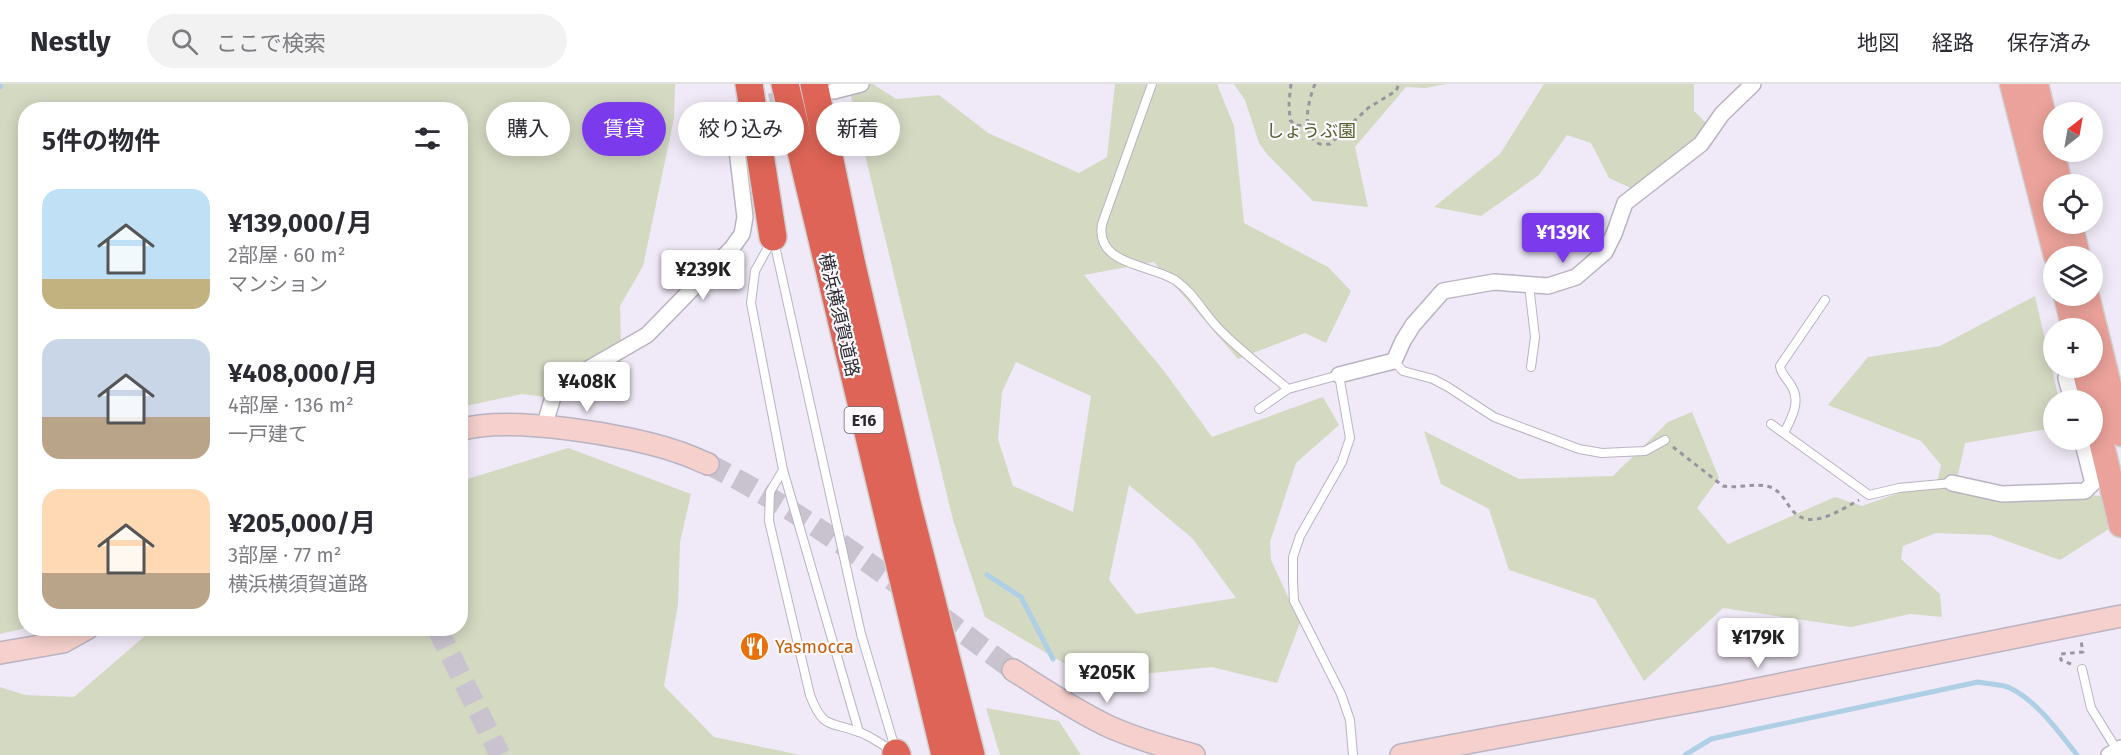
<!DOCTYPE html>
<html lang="ja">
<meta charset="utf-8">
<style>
:root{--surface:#fff;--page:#f2f2f3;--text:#2b2b33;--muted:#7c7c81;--line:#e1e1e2;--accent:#7c3aed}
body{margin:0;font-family:"Fira Sans","Noto Sans JP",sans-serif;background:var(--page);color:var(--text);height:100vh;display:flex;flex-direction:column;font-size:22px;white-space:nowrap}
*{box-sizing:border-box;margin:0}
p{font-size:20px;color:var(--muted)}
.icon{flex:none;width:33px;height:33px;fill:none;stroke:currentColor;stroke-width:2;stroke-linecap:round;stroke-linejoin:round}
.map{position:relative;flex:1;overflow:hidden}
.sheet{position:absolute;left:18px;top:18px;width:450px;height:534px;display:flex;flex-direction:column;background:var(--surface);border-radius:24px;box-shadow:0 3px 15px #0003}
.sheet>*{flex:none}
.hud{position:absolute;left:486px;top:18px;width:570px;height:54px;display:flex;gap:12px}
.needle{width:39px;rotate:31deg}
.fabs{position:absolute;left:2043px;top:18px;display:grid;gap:12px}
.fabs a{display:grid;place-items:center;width:60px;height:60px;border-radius:50%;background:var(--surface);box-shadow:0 3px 15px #0003;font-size:30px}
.price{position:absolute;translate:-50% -51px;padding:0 14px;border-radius:6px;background:#fff;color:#222;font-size:20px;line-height:39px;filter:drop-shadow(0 2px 3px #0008)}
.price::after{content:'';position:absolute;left:50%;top:36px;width:18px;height:14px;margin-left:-9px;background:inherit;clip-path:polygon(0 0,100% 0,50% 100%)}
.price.on{background:var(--accent);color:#fff}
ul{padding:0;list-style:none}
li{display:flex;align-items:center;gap:18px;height:150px;padding:0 24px}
li span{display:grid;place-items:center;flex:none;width:168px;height:120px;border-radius:18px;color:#555}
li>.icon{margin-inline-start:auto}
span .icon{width:72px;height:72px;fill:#fffc;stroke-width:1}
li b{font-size:26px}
h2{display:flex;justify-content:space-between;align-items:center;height:72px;padding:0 24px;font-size:26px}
.chip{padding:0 21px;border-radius:27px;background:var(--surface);box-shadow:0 3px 15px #0003;font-size:21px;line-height:54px}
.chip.on{background:var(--accent);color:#fff}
header{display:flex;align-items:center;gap:36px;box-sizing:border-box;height:84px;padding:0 30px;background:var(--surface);border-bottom:2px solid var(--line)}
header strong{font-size:28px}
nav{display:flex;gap:33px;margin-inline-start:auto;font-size:21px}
.search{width:420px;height:54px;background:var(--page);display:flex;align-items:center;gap:15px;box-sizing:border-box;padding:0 21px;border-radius:33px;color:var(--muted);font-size:22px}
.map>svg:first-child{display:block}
</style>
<header>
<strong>Nestly</strong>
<div class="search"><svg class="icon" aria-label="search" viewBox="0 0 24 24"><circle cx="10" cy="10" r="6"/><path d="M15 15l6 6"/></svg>ここで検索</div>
<nav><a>地図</a><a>経路</a><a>保存済み</a></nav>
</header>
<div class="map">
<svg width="2121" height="671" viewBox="0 0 2121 671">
<rect width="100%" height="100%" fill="#f0e9f7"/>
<!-- green -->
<g fill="#d4d9c2" fill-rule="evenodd">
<path d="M0 0H675L674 34 643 182 620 222 622 308 592 319 522 310 461 323 460 26H26V544L0 550Z"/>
<path d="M848 0H873L896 15 939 11 988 49 1079 89 1107 73 1115 0H1217L1234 42 1244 139 1328 183 1351 207 1326 259 1305 249 1238 275 1154 178 1084 191 1164 287 1212 353 1323 313 1339 341 1296 379 1270 458 1271 476 1300 539 1277 599 1212 583 1091 595 985 533 953 436ZM1016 278 1091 312 1073 428 1013 402 998 355 1002 308ZM1129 401 1193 455 1236 514 1136 530 1109 496Z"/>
<path d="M1234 0H1446L1425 4 1406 3 1355 63 1368 123 1313 117 1267 70 1259 59 1245 16Z"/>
<path d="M1544 0H1694V27L1716 49 1633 105 1609 94 1591 59 1567 51 1539 91 1481 132 1434 123 1500 70Z"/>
<path d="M2035 212 2059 316H2054L2053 344 1965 359 1955 404 2103 412 2112 443 2060 476 1990 451 1936 449 1903 462 1901 475 1940 510 1942 533 1910 530 1851 543 1723 524 1644 597 1595 515 1509 486 1489 425 1441 400 1424 347 1519 395 1613 392 1668 338 1692 328 1719 394 1697 424 1728 460 1835 413 1862 422 1938 395 1941 381 1921 357 1828 321 1868 273 1940 262Z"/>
<path d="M568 364 691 410 680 458 678 520 664 602 714 653 800 671H0V603L25 611 74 613 153 545 460 544 461 397Z"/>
<path d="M986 624 1059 637 1081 671H1000Z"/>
</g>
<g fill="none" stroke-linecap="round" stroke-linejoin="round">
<!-- stream -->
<g stroke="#aecfe6" stroke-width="5">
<path d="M0 3 1 0"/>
<path d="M987 491 1021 513 1053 575"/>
<path d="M1685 671 1711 655 1978 598C1987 600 2003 600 2010 604 2038 618 2058 647 2077 671"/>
</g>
<!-- street-tunnel -->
<path stroke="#c9c3cf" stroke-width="15" stroke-dasharray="15 8" stroke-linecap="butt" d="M749 27 763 18 795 13"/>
<!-- secondary-tunnel -->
<g stroke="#c9c3cf" stroke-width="21" stroke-dasharray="21 10" stroke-linecap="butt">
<path d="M708 380C818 435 914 513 1013 586"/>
<path d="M437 544 500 671"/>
</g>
<defs>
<g id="lane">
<path d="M1152 0 1102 140C1095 181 1149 180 1175 196 1193 208 1203 228 1218 244 1239 266 1265 285 1288 305"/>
<path d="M772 156 755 187 751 219 783 386 770 408 769 437 810 611C823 645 829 637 859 648 871 652 882 661 893 667"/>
<path d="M774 157 861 550 895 664"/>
<path d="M1529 201 1535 253 1531 283"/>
<path d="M1394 277 1403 287 1433 295 1448 303 1494 333 1579 365 1602 369 1645 367 1665 356"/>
<path d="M1259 325 1288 305 1339 291 1350 354 1342 378 1300 452 1293 473V497L1294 517 1341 610 1350 636 1353 671"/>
<path d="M1771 340 1869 411 1899 404 1952 399"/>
<path d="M1784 349C1791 335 1801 318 1792 303 1788 295 1781 291 1780 282L1825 216"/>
<path d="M783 386 859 648"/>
<path d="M2082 585 2091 624 2117 666"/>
</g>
<g id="street">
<path d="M834 7 861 0"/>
<path d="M1339 291 1394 277 1403 257 1413 241 1443 207 1494 198 1548 202 1576 193 1605 168 1614 150 1625 119 1701 60 1722 30 1753 0"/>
<path d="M2072 316 2066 294 2070 288 2088 284"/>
<path d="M544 343 553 313 569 296 647 251 732 164 742 150 745 133 737 66 739 42 743 33"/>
<path d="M1952 399 2002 410 2085 407 2093 399 2082 356"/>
<path d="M2109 671 2121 664"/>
</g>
<g id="secondary">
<path d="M460 346C509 331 630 351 678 368 688 371 698 376 708 380"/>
<path d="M0 569 63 558 88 544"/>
<path d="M1013 586C1045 606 1076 627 1110 643 1137 655 1165 663 1194 671"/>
<path d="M1401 671 1722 612 2121 532"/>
</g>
<g id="primary">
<path d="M2012 0 2056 172"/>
<path d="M2036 0 2060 100"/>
<path d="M2070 140 2078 172"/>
<path d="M2066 212 2074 244"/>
<path d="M2087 212 2121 350"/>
<path d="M2084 284 2092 316"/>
<path d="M2092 319 2121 441"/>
</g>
<g id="highway">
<path d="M749 0 773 153"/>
<path d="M785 0 945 671"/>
<path d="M814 0 851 177 908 423 971 671"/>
<path d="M896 669 897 671"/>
</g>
</defs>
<!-- lane casing -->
<use href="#lane" stroke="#bab3c1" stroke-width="10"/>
<!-- street casing -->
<use href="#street" stroke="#bab3c1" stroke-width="18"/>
<!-- secondary casing -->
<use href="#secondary" stroke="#bab3c1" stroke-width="24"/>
<!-- primary casing -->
<use href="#primary" stroke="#d0d0d1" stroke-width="27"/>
<!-- highway casing -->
<use href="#highway" stroke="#d0d0d1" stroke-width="30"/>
<!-- path -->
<g stroke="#99949e" stroke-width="3" stroke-dasharray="4.5 4.5" stroke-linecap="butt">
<path d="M1291 0 1289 18 1290 36 1295 41 1307 42"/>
<path d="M1315 0C1309 14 1299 52 1320 60 1323 61 1327 60 1330 60L1368 24 1396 7 1399 0"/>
<path d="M1673 363 1723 402C1738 405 1755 398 1770 403 1781 407 1785 417 1792 426 1810 448 1840 426 1859 416"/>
<path d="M2071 580 2061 576 2060 570 2083 568 2081 557"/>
</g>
<!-- lane -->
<use href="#lane" stroke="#fff" stroke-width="8"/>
<!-- street -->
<use href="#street" stroke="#fff" stroke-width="15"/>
<!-- secondary -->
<use href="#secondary" stroke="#f5d0cc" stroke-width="21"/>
<!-- primary -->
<use href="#primary" stroke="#eba29a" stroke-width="24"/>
<!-- highway -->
<use href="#highway" stroke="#dd6456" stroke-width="27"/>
</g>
<!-- icons -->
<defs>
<symbol id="restaurant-disc" viewBox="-11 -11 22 22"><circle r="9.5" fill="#e8710a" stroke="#fbf8fe"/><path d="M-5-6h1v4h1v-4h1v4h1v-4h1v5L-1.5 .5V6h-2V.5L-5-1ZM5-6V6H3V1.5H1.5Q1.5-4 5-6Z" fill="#fff"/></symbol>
</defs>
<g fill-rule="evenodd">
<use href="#restaurant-disc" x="738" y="546" width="33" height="33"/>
</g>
<g text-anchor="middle" stroke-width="4.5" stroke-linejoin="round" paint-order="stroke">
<!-- shield labels -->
<rect fill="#fbf8fe" stroke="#69676c" stroke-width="1.5" x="844.5" y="323" width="39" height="26" rx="4.5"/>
<g font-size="16" font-weight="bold" fill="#2b292e">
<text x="864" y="342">E16</text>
</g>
<!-- park labels -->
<g font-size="18" fill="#545e28" stroke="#fbf8fe">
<text x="1311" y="53">しょうぶ園</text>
</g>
<!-- street labels -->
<g font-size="18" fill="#2b292e" stroke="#fbf8fe">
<text transform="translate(839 231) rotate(77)" y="6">横浜横須賀道路</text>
</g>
<!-- food labels -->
<g font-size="18" fill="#c56008" stroke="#fbf8fe" text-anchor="start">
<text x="775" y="569">Yasmocca</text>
</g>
</g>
</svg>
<div class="fabs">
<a><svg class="needle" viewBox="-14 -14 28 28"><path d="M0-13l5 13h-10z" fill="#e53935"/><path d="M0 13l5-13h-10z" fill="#7c7c81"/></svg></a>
<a><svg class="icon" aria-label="locate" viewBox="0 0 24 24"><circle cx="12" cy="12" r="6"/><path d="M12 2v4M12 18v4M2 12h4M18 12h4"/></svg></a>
<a><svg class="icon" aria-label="layers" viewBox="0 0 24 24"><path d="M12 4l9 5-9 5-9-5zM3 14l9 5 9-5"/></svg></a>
<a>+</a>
<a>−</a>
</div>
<b class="price on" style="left:1563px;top:180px">¥139K</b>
<b class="price" style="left:703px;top:217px">¥239K</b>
<b class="price" style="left:587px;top:329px">¥408K</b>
<b class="price" style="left:1758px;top:585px">¥179K</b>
<b class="price" style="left:1107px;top:620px">¥205K</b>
<div class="hud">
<a class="chip">購入</a>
<a class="chip on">賃貸</a>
<a class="chip">絞り込み</a>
<a class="chip">新着</a>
</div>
<section class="sheet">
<h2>5件の物件<svg class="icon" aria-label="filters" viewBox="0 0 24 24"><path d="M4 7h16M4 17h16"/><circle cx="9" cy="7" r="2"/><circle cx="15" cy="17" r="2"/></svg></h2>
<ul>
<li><span style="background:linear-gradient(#bfe0f5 75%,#c2b280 0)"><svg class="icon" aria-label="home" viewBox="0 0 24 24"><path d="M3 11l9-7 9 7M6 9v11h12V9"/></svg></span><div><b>¥139,000/月</b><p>2部屋 · 60 m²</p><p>マンション</p></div></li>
<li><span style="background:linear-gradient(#c9d6e8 65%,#b9a48a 0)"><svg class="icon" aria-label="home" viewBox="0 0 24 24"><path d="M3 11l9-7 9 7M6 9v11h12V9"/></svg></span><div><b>¥408,000/月</b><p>4部屋 · 136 m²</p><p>一戸建て</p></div></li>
<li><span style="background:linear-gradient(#ffd9b3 70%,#b9a48a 0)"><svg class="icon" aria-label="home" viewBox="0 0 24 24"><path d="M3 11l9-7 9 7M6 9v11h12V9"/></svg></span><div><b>¥205,000/月</b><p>3部屋 · 77 m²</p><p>横浜横須賀道路</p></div></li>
</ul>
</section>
</div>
